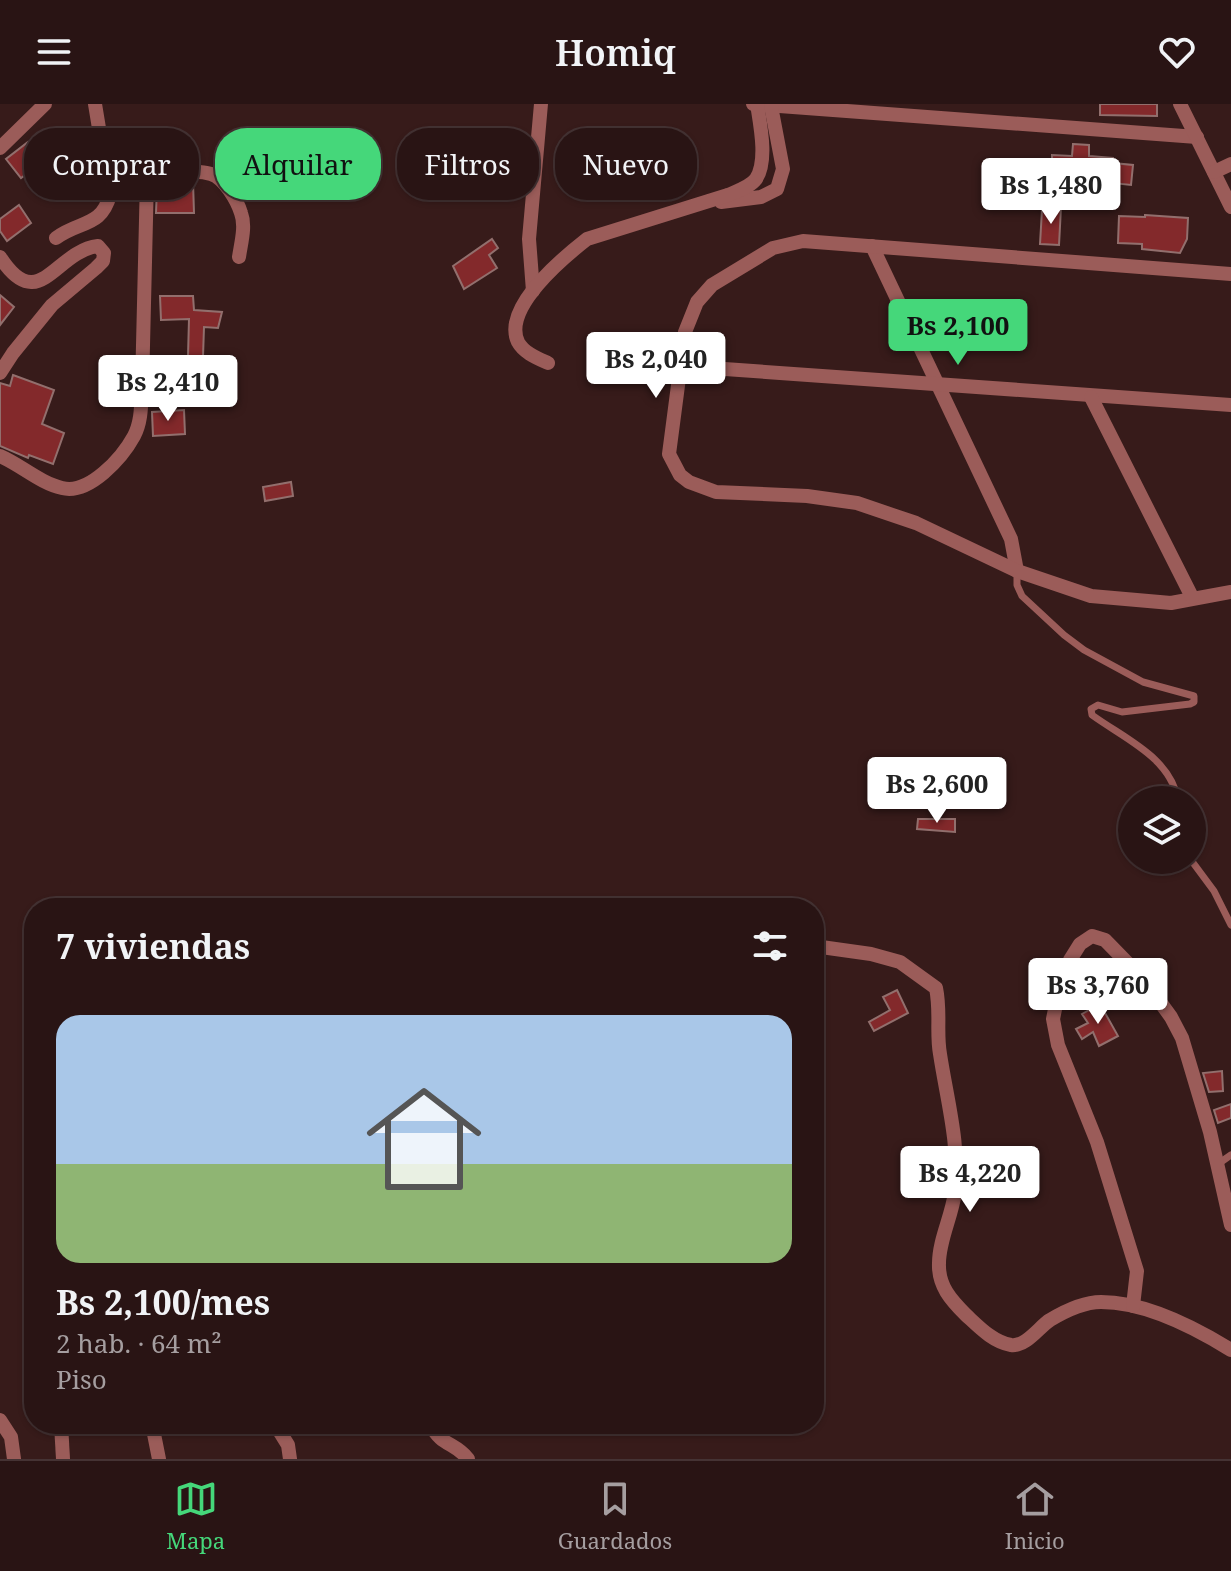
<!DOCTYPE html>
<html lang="es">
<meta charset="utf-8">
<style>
:root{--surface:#291414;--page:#352122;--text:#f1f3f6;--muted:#a59ea0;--line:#453334;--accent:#45d77a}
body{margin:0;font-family:"Noto Serif",serif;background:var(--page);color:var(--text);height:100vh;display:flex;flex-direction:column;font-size:30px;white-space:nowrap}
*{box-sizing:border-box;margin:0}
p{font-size:26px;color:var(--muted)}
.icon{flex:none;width:44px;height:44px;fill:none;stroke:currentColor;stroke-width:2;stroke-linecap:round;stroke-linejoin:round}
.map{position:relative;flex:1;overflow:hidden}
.sheet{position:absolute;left:24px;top:794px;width:800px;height:536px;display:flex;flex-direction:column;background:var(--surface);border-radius:32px;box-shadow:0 2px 6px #0004,0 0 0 2px var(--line)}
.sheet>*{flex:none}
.guide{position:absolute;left:24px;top:24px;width:800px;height:72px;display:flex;gap:16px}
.buttons{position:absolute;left:1118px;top:682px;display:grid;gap:16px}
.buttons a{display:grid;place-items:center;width:88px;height:88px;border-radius:50%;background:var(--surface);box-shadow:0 2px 6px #0004,0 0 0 2px var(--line);font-size:40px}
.price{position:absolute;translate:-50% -68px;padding:0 18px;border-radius:8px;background:#fff;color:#222;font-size:26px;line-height:52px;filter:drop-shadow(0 2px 4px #0008)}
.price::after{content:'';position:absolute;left:50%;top:48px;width:24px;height:18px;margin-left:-12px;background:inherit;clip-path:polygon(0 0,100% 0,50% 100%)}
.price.active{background:var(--accent);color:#111}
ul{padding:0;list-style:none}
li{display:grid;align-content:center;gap:16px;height:424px;padding:0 32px}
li+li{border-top:2px solid var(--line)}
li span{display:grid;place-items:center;height:248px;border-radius:24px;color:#555}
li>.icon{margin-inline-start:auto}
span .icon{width:144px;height:144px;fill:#fffc;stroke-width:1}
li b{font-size:34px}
h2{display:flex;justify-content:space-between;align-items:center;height:96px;padding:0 32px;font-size:34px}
.tag{padding:0 28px;border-radius:32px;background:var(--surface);box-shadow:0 2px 6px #0004,0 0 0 2px var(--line);font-size:28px;line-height:72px}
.tag.active{background:var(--accent);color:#111}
header{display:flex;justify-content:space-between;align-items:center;height:104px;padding:0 32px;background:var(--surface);font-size:36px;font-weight:600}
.dock{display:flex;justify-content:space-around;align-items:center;height:112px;border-top:2px solid var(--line);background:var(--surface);font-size:22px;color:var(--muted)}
.dock a{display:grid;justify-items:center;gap:4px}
.dock .active{color:var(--accent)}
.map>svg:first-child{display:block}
</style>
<header><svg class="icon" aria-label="menu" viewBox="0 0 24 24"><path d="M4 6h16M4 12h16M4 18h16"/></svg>Homiq<svg class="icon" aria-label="heart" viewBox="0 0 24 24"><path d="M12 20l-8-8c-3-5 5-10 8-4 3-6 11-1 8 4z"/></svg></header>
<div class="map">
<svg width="1231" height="1355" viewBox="0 0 1231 1355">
<rect width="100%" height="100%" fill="#371b1a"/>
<!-- building -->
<g fill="#83292b" stroke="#926f6d" stroke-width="2">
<path d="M1100 0H1157V12L1100 11Z"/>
<path d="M28 38 42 58 21 74 6 55Z"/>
<path d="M1073 40 1089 41V52L1113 54V59L1133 61 1131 81 1113 79 1112 88 1069 84V77L1047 76 1046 56 1052 57V51L1072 52Z"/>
<path d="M489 68 518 70 516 94 488 93Z"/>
<path d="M193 78 194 109H156L157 83Z"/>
<path d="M19 101 31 119 7 137 0 127V115Z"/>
<path d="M1046 103H1061L1059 141 1040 140 1042 106H1046Z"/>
<path d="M1145 111 1188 114 1187 135 1180 149 1142 145V140L1118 139 1119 112 1145 113Z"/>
<path d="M492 135 498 144 489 151 497 164 464 185 453 162Z"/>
<path d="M0 191 14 203 0 221Z"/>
<path d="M160 192H193L194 206 222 208 218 224 204 223 203 253H208L207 275 179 274V252H188L189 215 161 216Z"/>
<path d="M13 271 54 286 42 320 64 329 53 360 29 351 28 354 0 342V279L10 282Z"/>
<path d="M184 306 185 330 153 332 152 308Z"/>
<path d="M291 378 293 392 265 397 263 383Z"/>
<path d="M918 715H955V728L917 725Z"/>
<path d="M897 886 908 909 874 927 869 918 890 906 883 893Z"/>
<path d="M1100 900 1118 932 1099 942 1093 928 1082 935 1076 925 1088 919 1082 910Z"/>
<path d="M1222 967 1223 987 1209 988 1203 969Z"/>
<path d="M1231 1000V1014L1218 1019 1214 1006Z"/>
</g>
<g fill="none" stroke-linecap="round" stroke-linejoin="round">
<!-- service -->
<g stroke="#9b5c59" stroke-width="7">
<path d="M1017 467V481L1022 492 1064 531 1084 546 1143 578 1194 592V598L1190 600 1122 608 1098 601 1091 605 1092 611C1125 635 1170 653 1178 696"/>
<path d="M1191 756 1214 787 1231 821"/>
<path d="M1218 1060 1231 1051"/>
</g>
<!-- minor -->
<g stroke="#9b5c59" stroke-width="14">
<path d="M753 0 1197 33"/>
<path d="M1180 0 1231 103"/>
<path d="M0 44 45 0"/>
<path d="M1214 68 1231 60"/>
<path d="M721 98 761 93 777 85 783 65 771 2"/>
<path d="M56 134C80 116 101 124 110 91L95 0"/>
<path d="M872 142 1011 435 1017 467"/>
<path d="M0 153C39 213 55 147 98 142L104 149 103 157 96 164 52 201 13 249 0 269"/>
<path d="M1231 170 803 137 773 144 712 181 697 198 685 228 669 350 680 371 689 378 716 388 807 392 857 399 916 419 1017 467 1091 492 1171 499 1231 488"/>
<path d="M533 187 529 135 541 0"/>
<path d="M548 259C537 254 524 249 518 238 502 204 564 153 587 135L728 91C737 87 750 83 756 75 768 57 760 20 757 0"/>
<path d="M682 262 1231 301"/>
<path d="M1091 293 1192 493"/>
<path d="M0 352C21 361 40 379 62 384 89 391 122 354 134 332 142 317 141 299 142 283L147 74C166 72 192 64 211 70 224 74 237 96 241 109 246 122 241 139 239 153"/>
<path d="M814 842 871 850 900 858 936 884C941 908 936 928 940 950 947 996 960 1041 955 1088 952 1112 939 1136 939 1159 938 1182 951 1196 966 1211 979 1223 993 1238 1011 1241 1026 1243 1039 1223 1050 1216 1065 1207 1083 1198 1101 1198 1146 1198 1194 1223 1231 1246"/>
<path d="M1133 1202 1137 1167 1097 1038 1058 941 1053 915 1060 881 1070 856 1080 840 1092 832 1105 836 1144 876 1171 913 1182 934 1210 1028 1231 1121"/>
<path d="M0 1316 11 1333 14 1355"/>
<path d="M61 1320 63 1355"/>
<path d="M152 1320 159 1355"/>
<path d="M275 1320 288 1341 290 1355"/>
<path d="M430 1320C442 1343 455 1338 468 1355"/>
</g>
</g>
</svg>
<div class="buttons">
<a><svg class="icon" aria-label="layers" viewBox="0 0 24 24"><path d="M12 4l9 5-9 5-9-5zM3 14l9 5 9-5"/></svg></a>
</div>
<b class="price" style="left:1051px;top:122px">Bs 1,480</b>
<b class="price active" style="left:958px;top:263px">Bs 2,100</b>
<b class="price" style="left:656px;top:296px">Bs 2,040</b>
<b class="price" style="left:168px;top:319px">Bs 2,410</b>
<b class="price" style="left:937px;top:721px">Bs 2,600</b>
<b class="price" style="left:1098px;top:922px">Bs 3,760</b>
<b class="price" style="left:970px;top:1110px">Bs 4,220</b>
<div class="guide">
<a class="tag">Comprar</a>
<a class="tag active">Alquilar</a>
<a class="tag">Filtros</a>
<a class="tag">Nuevo</a>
</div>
<section class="sheet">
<h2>7 viviendas<svg class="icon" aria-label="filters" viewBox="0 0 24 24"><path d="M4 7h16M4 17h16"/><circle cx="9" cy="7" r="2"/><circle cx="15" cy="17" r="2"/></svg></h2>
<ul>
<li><span style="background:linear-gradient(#a9c7e8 60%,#8fb573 0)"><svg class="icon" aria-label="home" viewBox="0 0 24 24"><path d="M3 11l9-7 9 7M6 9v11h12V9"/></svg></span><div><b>Bs 2,100/mes</b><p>2 hab. · 64 m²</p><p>Piso</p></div></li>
</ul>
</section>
</div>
<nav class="dock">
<a class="active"><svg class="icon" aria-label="map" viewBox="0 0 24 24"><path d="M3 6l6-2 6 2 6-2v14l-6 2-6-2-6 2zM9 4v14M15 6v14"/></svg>Mapa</a>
<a><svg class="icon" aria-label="saved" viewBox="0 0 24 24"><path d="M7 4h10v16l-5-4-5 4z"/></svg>Guardados</a>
<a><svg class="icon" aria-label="home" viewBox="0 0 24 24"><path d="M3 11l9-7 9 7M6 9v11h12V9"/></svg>Inicio</a>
</nav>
